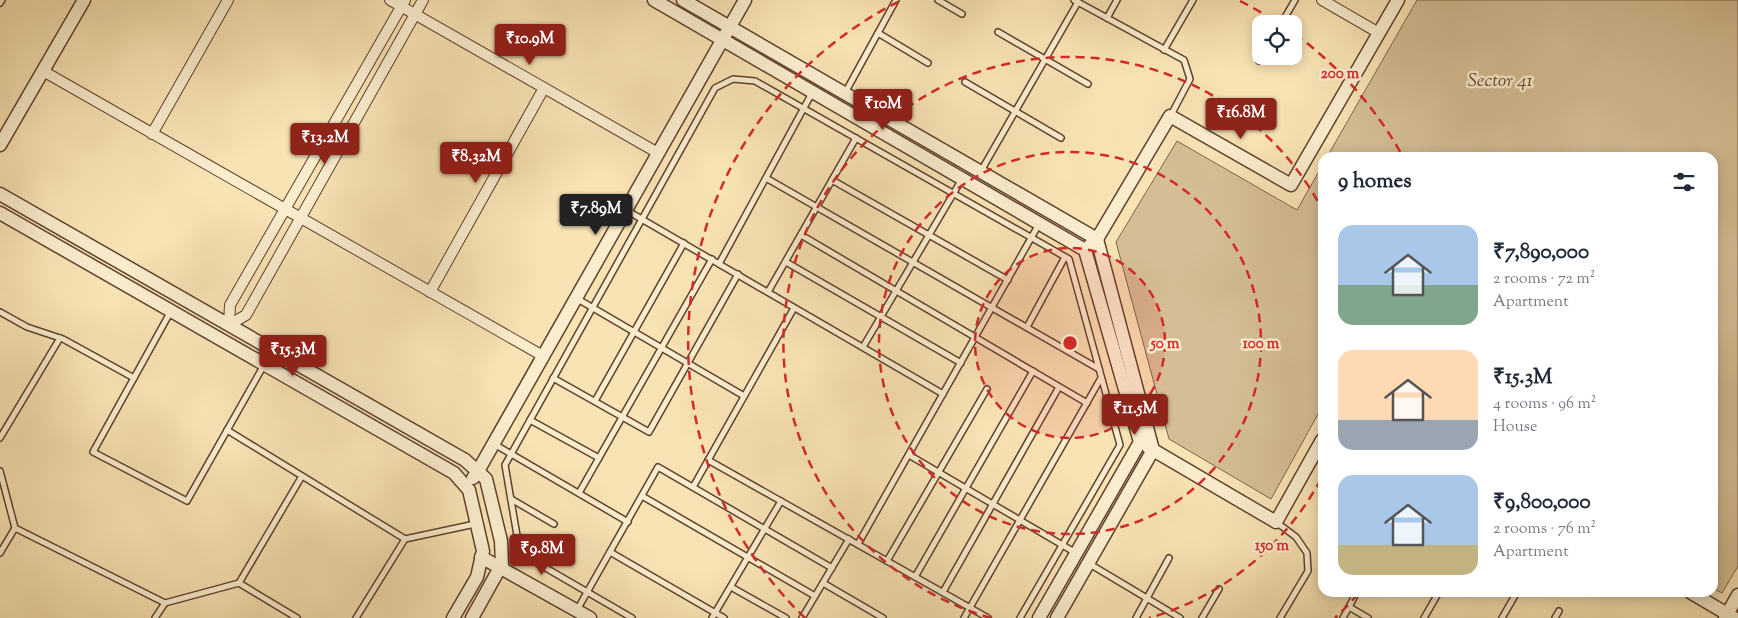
<!DOCTYPE html>
<meta charset="utf-8">
<style>
:root{--surface:#fff;--page:#f6f6f7;--text:#1f2937;--muted:#747a83;--accent:#8f2418}
body{margin:0;font-family:"Sorts Mill Goudy",serif;background:var(--page);color:var(--text);height:100vh;display:flex;flex-direction:column;font-size:19px;white-space:nowrap}
*{box-sizing:border-box;margin:0}
p{font-size:16px;color:var(--muted)}
.icon{flex:none;width:28px;height:28px;fill:none;stroke:currentColor;stroke-width:2;stroke-linecap:round;stroke-linejoin:round}
.map{position:relative;flex:1;overflow:hidden}
.details{position:absolute;left:1318px;top:152px;width:400px;height:445px;display:flex;flex-direction:column;background:var(--surface);border-radius:15px;box-shadow:0 2px 12px #0003}
.details>*{flex:none}
.tools{position:absolute;left:1252px;top:15px;display:grid;gap:10px}
.tools a{display:grid;place-items:center;width:50px;height:50px;border-radius:10px;background:var(--surface);box-shadow:0 2px 12px #0003;font-size:25px}
.price{position:absolute;translate:-50% -42px;padding:0 11px;border-radius:5px;background:var(--accent);color:#fff;font-size:16px;line-height:32px;filter:drop-shadow(0 1px 2px #0008)}
.price::after{content:'';position:absolute;left:50%;top:30px;width:15px;height:11px;margin-left:-8px;background:inherit;clip-path:polygon(0 0,100% 0,50% 100%)}
.price.active{background:#222;color:#fff}
ul{padding:0;list-style:none}
li{display:flex;align-items:center;gap:15px;height:125px;padding:0 20px}
li span{display:grid;place-items:center;flex:none;width:140px;height:100px;border-radius:15px;color:#555}
li>.icon{margin-inline-start:auto}
span .icon{width:60px;height:60px;fill:#fffc;stroke-width:1}
li b{font-size:21px}
h2{display:flex;justify-content:space-between;align-items:center;height:60px;padding:0 20px;font-size:21px}
.map>svg:first-child{display:block}
</style>
<div class="map">
<svg width="1738" height="618" viewBox="0 0 1738 618">
<rect width="100%" height="100%" fill="#f8e3b4"/>
<filter id="stains"><feTurbulence type="fractalNoise" baseFrequency=".004" numOctaves="4"/><feColorMatrix values="0 0 0 0 .2 0 0 0 0 .09 0 0 0 0 .02 0 0 0 .5 -.17"/></filter>
<radialGradient id="worn" r=".72"><stop offset=".6" stop-color="#630" stop-opacity="0"/><stop offset="1" stop-color="#630" stop-opacity=".3"/></radialGradient>
<!-- green -->
<g fill="#d5be95" stroke="#80644a">
<path d="M1417 0H1738V566L1722 593 1712 588V158L1327 157Z"/>
<path d="M1177 141 1297 210 1322 166V407L1271 499 1169 439 1116 242Z"/>
</g>
<g fill="none" stroke-linecap="round" stroke-linejoin="round">
<defs>
<g id="service">
<path d="M938 0 962 14"/>
<path d="M1074 0 1184 60 1190 79 1171 115"/>
<path d="M0 3 2 0"/>
<path d="M1107 18 1117 0"/>
<path d="M1281 24 1295 0"/>
<path d="M998 32 1088 84"/>
<path d="M878 33 928 63"/>
<path d="M1164 50 1193 0"/>
<path d="M1259 61 1261 56"/>
<path d="M965 82 1061 138"/>
<path d="M845 93 896 0"/>
<path d="M981 171 1078 2"/>
<path d="M766 178 1099 369"/>
<path d="M832 180 1008 280"/>
<path d="M626 210 943 394"/>
<path d="M801 235 1087 403"/>
<path d="M786 262 961 363"/>
<path d="M719 264 812 93"/>
<path d="M768 292 856 138"/>
<path d="M576 298 744 396"/>
<path d="M171 311 93 452 187 501 264 365"/>
<path d="M0 312 27 327 63 339 134 378"/>
<path d="M1027 327 1065 257"/>
<path d="M863 347 962 179"/>
<path d="M553 378 649 432 738 274"/>
<path d="M595 401 684 243"/>
<path d="M530 420 599 458"/>
<path d="M227 430 405 539 356 618"/>
<path d="M0 438 60 338"/>
<path d="M494 444 628 522"/>
<path d="M909 455 1076 553"/>
<path d="M708 460 988 618"/>
<path d="M0 471 15 528"/>
<path d="M693 487 794 308"/>
<path d="M579 493 712 259"/>
<path d="M642 496 815 596"/>
<path d="M511 499 554 524"/>
<path d="M1276 522 1296 537 1307 553 1308 571 1280 618"/>
<path d="M405 539 475 524"/>
<path d="M858 544 1039 224"/>
<path d="M610 552 724 618"/>
<path d="M0 553 15 528 165 603 155 618"/>
<path d="M887 561 987 389"/>
<path d="M1088 563 1180 618"/>
<path d="M915 577 1033 371"/>
<path d="M823 583 883 618"/>
<path d="M731 587 786 618"/>
<path d="M943 592 1059 387"/>
<path d="M165 603 239 583"/>
<path d="M1349 607 1368 618"/>
<path d="M577 610 658 467 832 568"/>
<path d="M297 618 239 583 302 476"/>
<path d="M632 618 520 553 505 465 715 88 733 79 755 81 1069 259 1120 445 1020 618"/>
<path d="M712 618 781 501"/>
<path d="M802 618 849 539"/>
<path d="M964 618 1101 378"/>
<path d="M1136 618 1169 558"/>
<path d="M1202 618 1219 589"/>
<path d="M1343 618 1357 592"/>
<path d="M1424 618 1439 592"/>
<path d="M1502 618 1517 592"/>
<path d="M1555 618 1559 611"/>
</g>
<g id="minor">
<path d="M390 0 658 153"/>
<path d="M1322 0 1379 33"/>
<path d="M43 71 543 356"/>
<path d="M152 134 228 0"/>
<path d="M430 292 544 88"/>
<path d="M229 325 246 315 423 0"/>
<path d="M229 325 230 305 405 0"/>
</g>
<g id="tertiary">
<path d="M654 0 1085 250 1140 442 1039 618"/>
<path d="M683 0 1097 239 1153 450 1057 618"/>
<path d="M0 145 84 0"/>
<path d="M0 194 465 460 486 479 501 541 502 564 472 618"/>
<path d="M0 213 454 473 469 490 483 551 477 577 453 618"/>
<path d="M1090 245 1097 239 1170 116 1291 185 1398 0"/>
<path d="M1148 447 1276 522 1322 440"/>
<path d="M473 478 478 471 745 0"/>
<path d="M481 557 590 618"/>
<path d="M1690 592 1734 618"/>
<path d="M1725 618 1738 595"/>
</g>
</defs>
<!-- service casing -->
<use href="#service" stroke="#5e412d" stroke-width="8"/>
<!-- minor casing -->
<use href="#minor" stroke="#5e412d" stroke-width="12"/>
<!-- tertiary casing -->
<use href="#tertiary" stroke="#5e412d" stroke-width="15"/>
<!-- service -->
<use href="#service" stroke="#faedce" stroke-width="5"/>
<!-- minor -->
<use href="#minor" stroke="#faedce" stroke-width="10"/>
<!-- tertiary -->
<use href="#tertiary" stroke="#faedce" stroke-width="12"/>
</g>
<!-- distance rings -->
<circle cx="1070" cy="343" r="95" fill="#d62828" fill-opacity=".12"/>
<g fill="none" stroke="#d62828" stroke-width="2.5" stroke-dasharray="9 6">
<circle cx="1070" cy="343" r="95"/>
<circle cx="1070" cy="343" r="191"/>
<path d="M1321 479A286 286 0 0 1 1149 618M991 618A286 286 0 1 1 1321 207"/>
<path d="M1358 594A382 382 0 0 1 1335 618M805 618A382 382 0 0 1 900 1M1240 1A382 382 0 0 1 1278 23M1295 34A382 382 0 0 1 1402 155"/>
</g>
<g text-anchor="middle" stroke-width="5" stroke-linejoin="round" paint-order="stroke">
<!-- park labels -->
<g font-size="19" font-style="italic" fill="#664a34" stroke="#faedce">
<text x="1500" y="86">Sector 41</text>
</g>
</g>
<circle cx="1070" cy="343" r="8" fill="#d62828" stroke="#faedce" stroke-width="2.5"/>
<g font-size="15" text-anchor="middle" font-weight="bold" fill="#d62828" stroke="#faedce" stroke-width="5" stroke-linejoin="round" paint-order="stroke">
<text x="1340" y="78">200 m</text>
<text x="1165" y="348">50 m</text>
<text x="1261" y="348">100 m</text>
<text x="1272" y="550">150 m</text>
</g>
<rect width="100%" height="100%" filter="url(#stains)"/>
<rect width="100%" height="100%" fill="url(#worn)"/>
</svg>
<div class="tools">
<a><svg class="icon" aria-label="locate" viewBox="0 0 24 24"><circle cx="12" cy="12" r="6"/><path d="M12 2v4M12 18v4M2 12h4M18 12h4"/></svg></a>
</div>
<b class="price" style="left:530px;top:66px">₹10.9M</b>
<b class="price" style="left:883px;top:131px">₹10M</b>
<b class="price" style="left:1241px;top:140px">₹16.8M</b>
<b class="price" style="left:325px;top:165px">₹13.2M</b>
<b class="price" style="left:476px;top:184px">₹8.32M</b>
<b class="price active" style="left:596px;top:236px">₹7.89M</b>
<b class="price" style="left:293px;top:377px">₹15.3M</b>
<b class="price" style="left:1135px;top:436px">₹11.5M</b>
<b class="price" style="left:542px;top:576px">₹9.8M</b>
<section class="details">
<h2>9 homes<svg class="icon" aria-label="filters" viewBox="0 0 24 24"><path d="M4 7h16M4 17h16"/><circle cx="9" cy="7" r="2"/><circle cx="15" cy="17" r="2"/></svg></h2>
<ul>
<li><span style="background:linear-gradient(#a9c7e8 60%,#7fa58c 0)"><svg class="icon" aria-label="home" viewBox="0 0 24 24"><path d="M3 11l9-7 9 7M6 9v11h12V9"/></svg></span><div><b>₹7,890,000</b><p>2 rooms · 72 m²</p><p>Apartment</p></div></li>
<li><span style="background:linear-gradient(#ffd9b3 70%,#9aa5b1 0)"><svg class="icon" aria-label="home" viewBox="0 0 24 24"><path d="M3 11l9-7 9 7M6 9v11h12V9"/></svg></span><div><b>₹15.3M</b><p>4 rooms · 96 m²</p><p>House</p></div></li>
<li><span style="background:linear-gradient(#a9c7e8 70%,#c2b280 0)"><svg class="icon" aria-label="home" viewBox="0 0 24 24"><path d="M3 11l9-7 9 7M6 9v11h12V9"/></svg></span><div><b>₹9,800,000</b><p>2 rooms · 76 m²</p><p>Apartment</p></div></li>
</ul>
</section>
</div>
